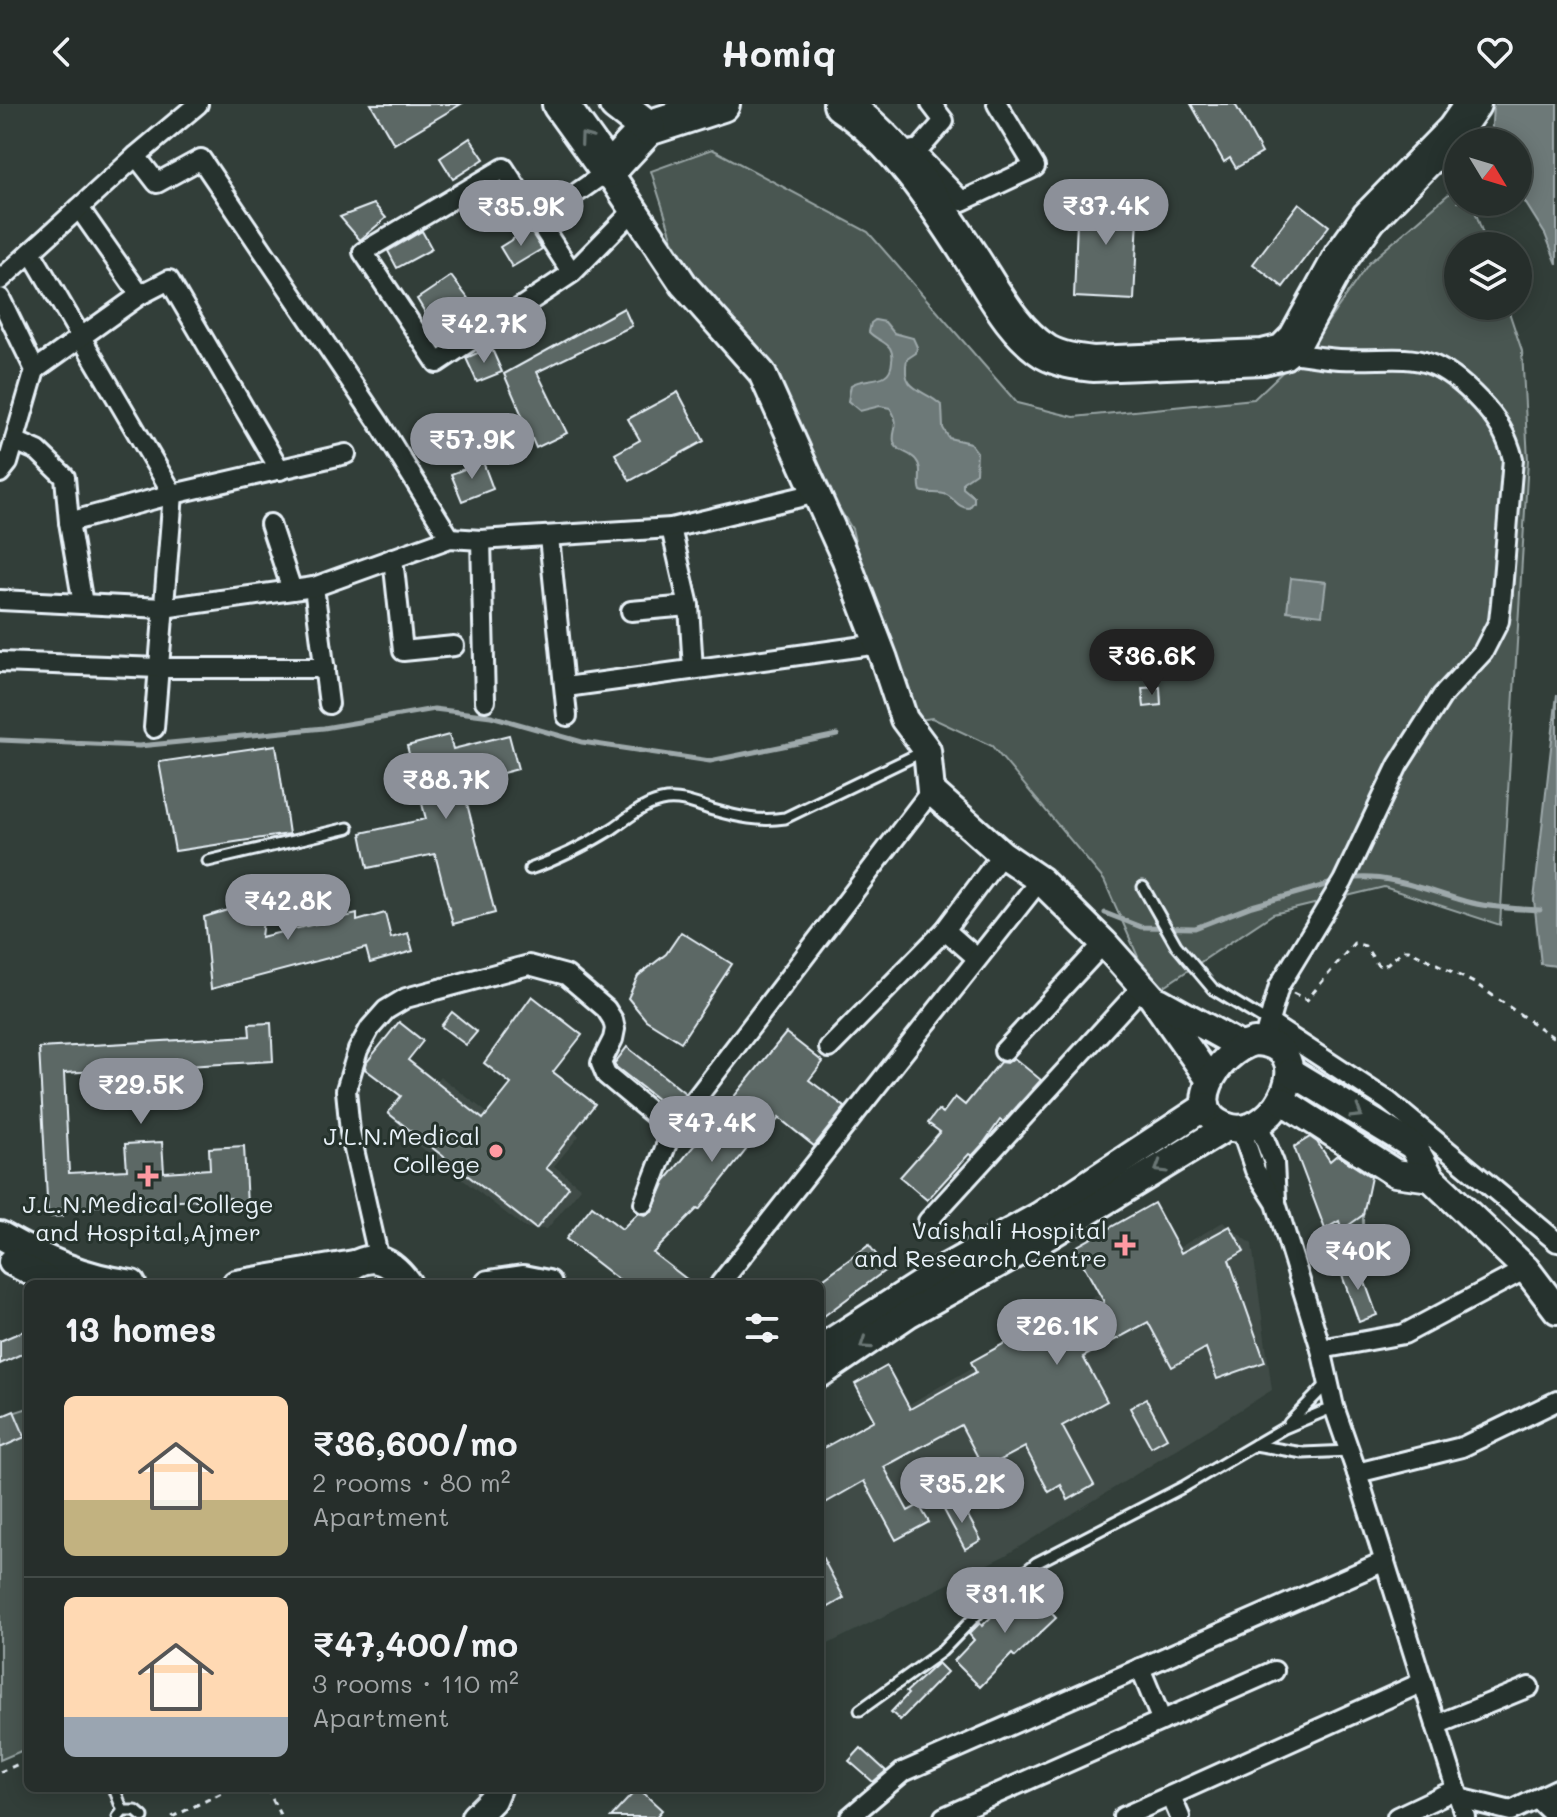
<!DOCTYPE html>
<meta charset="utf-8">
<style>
:root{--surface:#262e2b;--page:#323a37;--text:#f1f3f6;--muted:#a4a8a9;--line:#424a47;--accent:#8c9099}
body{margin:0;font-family:Mali,sans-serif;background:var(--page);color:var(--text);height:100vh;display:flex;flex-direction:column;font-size:30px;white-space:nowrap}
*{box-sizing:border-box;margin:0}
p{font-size:26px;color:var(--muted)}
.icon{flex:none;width:44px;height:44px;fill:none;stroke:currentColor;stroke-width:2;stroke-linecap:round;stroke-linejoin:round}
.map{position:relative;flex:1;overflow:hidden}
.drawer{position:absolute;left:24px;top:1176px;width:800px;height:512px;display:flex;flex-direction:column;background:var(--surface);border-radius:12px;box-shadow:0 4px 20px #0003,0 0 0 2px var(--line)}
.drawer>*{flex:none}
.needle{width:52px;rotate:128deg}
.fabs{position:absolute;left:1444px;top:24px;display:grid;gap:16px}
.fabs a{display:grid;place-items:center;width:88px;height:88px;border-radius:50%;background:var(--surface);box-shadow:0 4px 20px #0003,0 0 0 2px var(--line);font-size:40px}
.price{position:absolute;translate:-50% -68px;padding:0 18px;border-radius:28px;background:var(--accent);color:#fff;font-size:26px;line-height:52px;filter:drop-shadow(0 2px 4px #0008)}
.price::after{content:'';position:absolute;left:50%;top:48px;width:24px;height:18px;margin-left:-12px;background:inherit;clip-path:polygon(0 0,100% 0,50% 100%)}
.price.current{background:#222;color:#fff}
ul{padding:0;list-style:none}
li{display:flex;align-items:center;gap:24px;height:200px;padding:0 40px}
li+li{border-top:2px solid var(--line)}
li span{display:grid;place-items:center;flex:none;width:224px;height:160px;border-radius:12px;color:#555}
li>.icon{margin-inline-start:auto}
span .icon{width:96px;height:96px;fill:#fffc;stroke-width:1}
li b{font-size:34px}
h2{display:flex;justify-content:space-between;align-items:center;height:96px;padding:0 40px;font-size:34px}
header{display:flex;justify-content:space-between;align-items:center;height:104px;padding:0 40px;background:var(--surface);font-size:36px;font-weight:700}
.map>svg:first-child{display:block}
</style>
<header><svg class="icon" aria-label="back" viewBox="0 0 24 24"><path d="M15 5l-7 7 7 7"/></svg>Homiq<svg class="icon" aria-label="heart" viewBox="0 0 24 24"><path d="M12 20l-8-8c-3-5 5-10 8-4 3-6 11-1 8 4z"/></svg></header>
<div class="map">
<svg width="1557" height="1713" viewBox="0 0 1557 1713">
<rect width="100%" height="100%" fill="#323e39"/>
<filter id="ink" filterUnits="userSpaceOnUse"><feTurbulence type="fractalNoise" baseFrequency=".0125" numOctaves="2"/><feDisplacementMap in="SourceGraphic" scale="16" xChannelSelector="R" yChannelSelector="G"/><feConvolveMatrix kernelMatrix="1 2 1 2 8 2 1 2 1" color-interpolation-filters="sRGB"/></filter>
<g filter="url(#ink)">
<!-- built -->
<g fill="#3f4b46">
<path d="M440 972 503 1021 564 1016 579 1032 554 1062 581 1084 547 1125 525 1124 396 1024Z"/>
<path d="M1223 1118 1252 1140 1272 1286 1006 1451 820 1544V1352Z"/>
</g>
<!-- green -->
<g fill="#495651" stroke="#98a4a4" stroke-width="2">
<path d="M712 45 868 128 1017 299 1074 313 1254 295 1312 240 1369 159 1458 82V98H1472L1487 142H1458V202H1507L1522 247 1528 356 1500 821 1384 783 1273 810 1154 889 1104 776 992 642 932 614 899 619 852 425 673 136 651 67Z"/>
<path d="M1363 1111V1121L1368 1139 1310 1161 1325 1125 1339 1117 1342 1125Z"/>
<path d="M28 1304V1644L0 1656V1313Z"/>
</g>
<!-- water -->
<g fill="#6d7978" stroke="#9ea9ab" stroke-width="2">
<path d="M1493 0H1557V160L1545 130 1518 87V38H1491Z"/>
<path d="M875 216 885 218 894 229 913 234 917 243 916 249 907 255C900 289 925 284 942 302L943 324 949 334 970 339 977 348 976 369 963 378V384L974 393V398L969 404C958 404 956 396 947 391 938 387 930 391 921 387 917 377 924 365 916 356 911 349 899 348 895 341 889 328 903 323 890 304L880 302 860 307 848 297 851 281C865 271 891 282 892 257 893 253 892 248 890 244 885 237 875 235 869 228L871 219Z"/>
<path d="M1291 474 1326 478 1322 511 1287 507Z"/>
<path d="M1557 590V862L1541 860 1534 796Z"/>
</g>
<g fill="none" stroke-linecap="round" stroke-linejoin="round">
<!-- stream -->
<g stroke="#9ea9ab" stroke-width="5">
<path d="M0 636 139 642 324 624 434 605 491 612 582 638 710 657 837 631"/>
<path d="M1350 775C1386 768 1436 790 1472 799 1494 804 1517 805 1540 806"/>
<path d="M1105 809 1141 823 1195 824 1252 802 1336 778"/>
</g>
</g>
<!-- building -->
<g fill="#5c6865" stroke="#e8f1f8" stroke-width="2">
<path d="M371 0H461L394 40Z"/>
<path d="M1191 0H1235L1262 49 1236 64 1230 54 1224 58Z"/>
<path d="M470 34 484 55 453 75 440 54Z"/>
<path d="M495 84 504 98 477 115 467 100Z"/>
<path d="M1078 91 1139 93 1134 196 1074 193Z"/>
<path d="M1299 99 1329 122 1283 183 1253 160Z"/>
<path d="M374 100 386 114 360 136 340 113Z"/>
<path d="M529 125 542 145 512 163 500 143Z"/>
<path d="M422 127 432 145 397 164 388 147Z"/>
<path d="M451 172 483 214 444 240 417 195Z"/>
<path d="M624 204 632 222 537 268 567 329 536 344 504 270Z"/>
<path d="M491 243 502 268 477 278 466 254Z"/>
<path d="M678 288 704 337 630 377 615 350 640 336 628 315Z"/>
<path d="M483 358 493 385 462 397 451 370Z"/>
<path d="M1160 583 1161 601 1144 603 1142 584Z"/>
<path d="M449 631 453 645 509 631 518 665 462 680 495 809 453 820 435 750 368 764 361 729 426 715 407 642Z"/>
<path d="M276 641 289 730 175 747 159 658Z"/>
<path d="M258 786 264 808 261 833 357 810V817L385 809 391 834 408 829 413 847 370 859 366 844 211 885 204 813 228 806V795Z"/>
<path d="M681 828 732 860 681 938 646 916 628 894 638 872 666 850Z"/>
<path d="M532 892 582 931 553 968 595 1000 546 1064 569 1083 536 1125 388 1009 401 992 365 965 367 958 399 918 423 937 408 956 483 1015 511 980 484 959Z"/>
<path d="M452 908 477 928 466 941 441 922Z"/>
<path d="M271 919 273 957 64 969 69 1069 127 1066 125 1040 162 1038 164 1068 210 1065 209 1044 244 1042 247 1102 232 1103 231 1094 62 1104V1112L48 1113 39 944 250 932 249 920Z"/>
<path d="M786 929 823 958 809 976 845 1003 814 1042 779 1014 773 1022 768 1018 699 1106 697 1105 653 1149 693 1180H624L566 1135 592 1102 622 1125 638 1109 645 1111 652 1108 665 1077Z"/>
<path d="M627 943 685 989 677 1000 672 997 667 1003 616 963 614 960Z"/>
<path d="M1014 954 1041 976 1003 1018 1000 1016 983 1040 972 1052 969 1050 927 1096 900 1073 940 1028 928 1019 938 1006 943 1009 955 993 965 1001 1000 958 1007 959Z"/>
<path d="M1310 1033 1317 1038 1330 1057 1337 1051 1371 1073 1363 1111 1342 1126 1339 1117 1325 1125 1294 1043Z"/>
<path d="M1154 1099 1181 1149 1230 1122 1244 1147 1229 1156 1265 1258 1217 1275 1206 1244 1172 1263 1148 1218 1083 1253 1107 1297 1062 1322 1094 1381 1068 1396 1061 1381 1049 1388 1025 1343 984 1365 961 1321 884 1363 908 1407 919 1401 929 1418 896 1436 864 1377 820 1402V1346L874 1316 855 1280 887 1262 910 1305 976 1268 971 1258 1016 1233 1021 1243 1104 1198 1074 1144Z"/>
<path d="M869 1141 887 1165 820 1215V1177Z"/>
<path d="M1358 1159 1377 1211 1359 1218 1340 1166Z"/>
<path d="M28 1225V1247L0 1260V1237Z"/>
<path d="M1146 1295 1167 1334 1151 1343 1130 1304Z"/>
<path d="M14 1307 25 1333 0 1344V1313Z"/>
<path d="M960 1397 981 1436 965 1445 944 1406Z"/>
<path d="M820 1449 844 1494 820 1508Z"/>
<path d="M1025 1480 1056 1514 1015 1553 1012 1550 980 1583 954 1557 974 1536 969 1530 980 1519 982 1522Z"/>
<path d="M938 1559 947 1568 900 1616 891 1608 908 1590 906 1588Z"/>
<path d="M861 1644 886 1667 873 1678 849 1657Z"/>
<path d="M638 1684 662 1706 656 1713H611Z"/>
</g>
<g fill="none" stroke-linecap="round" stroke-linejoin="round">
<defs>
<g id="lane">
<path d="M208 757 348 724"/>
<path d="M530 765C559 755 586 741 612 725 630 713 644 699 666 696 682 694 697 701 713 706 738 713 760 718 785 714L924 647"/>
<path d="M1143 783 1176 841 1213 885 1269 919"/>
<path d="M1289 1319 1328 1279"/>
<path d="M1255 1341 1303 1349 1350 1347"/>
<path d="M860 1606 942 1547 991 1496 1036 1459 1183 1383 1284 1324 1334 1303"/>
<path d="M114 1684 123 1707"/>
<path d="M118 1713 123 1707H136L143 1713"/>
</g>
<g id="street">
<path d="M913 46 962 97 1035 63 997 0"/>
<path d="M916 49 944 17 931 0"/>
<path d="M136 52 157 79 201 55 379 319 450 434"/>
<path d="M79 104 140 191"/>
<path d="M538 116 608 67"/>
<path d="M31 148 173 390 154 624"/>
<path d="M572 169 504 64 363 148 437 259 572 169 633 107"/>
<path d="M0 176 136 52 198 0"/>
<path d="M0 194 35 266 8 359 0 369"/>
<path d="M35 266 140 191 169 176 280 366"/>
<path d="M15 337 38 347 65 373 69 418 83 500"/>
<path d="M69 418 173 390 346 350"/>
<path d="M270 420 292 486"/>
<path d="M671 424 689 502 693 565"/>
<path d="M549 433 567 612"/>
<path d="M481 436 485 597"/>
<path d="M393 454 403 547 454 542"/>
<path d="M314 483 329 600"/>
<path d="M0 496 163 504 314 483 450 434 481 436 671 424 817 389"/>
<path d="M631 507 689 502"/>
<path d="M0 558 159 564H325"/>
<path d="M566 583 879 540"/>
<path d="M945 826 977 854"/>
<path d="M1269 919 1388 997 1557 1138"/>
<path d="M1263 939 1279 882 1343 777 1398 661 1442 592 1483 548 1499 517 1501 499 1513 355C1507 331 1497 315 1480 297 1427 241 1407 258 1339 255 1321 254 1302 250 1283 248"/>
<path d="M829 944 945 826 1002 750"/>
<path d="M1004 947 1104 839"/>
<path d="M1258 1019 1274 1059 1276 1096"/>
<path d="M1241 1025 1255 1066 1276 1099 1321 1245 1334 1303 1357 1369 1465 1713"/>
<path d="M644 1099 672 1026 931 687"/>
<path d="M928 1117 1143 882"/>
<path d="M379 1156 350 1028 346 986 358 946 370 924 386 906 406 894 529 861 566 871 606 905 613 916 615 925 613 935 601 959 606 971 672 1026"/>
<path d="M720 1180 1040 776"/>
<path d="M1321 1245 1404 1230 1526 1165"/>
<path d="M1357 1369 1462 1343 1557 1297"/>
<path d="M1140 1564 1162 1617"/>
<path d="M1436 1621 1529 1583"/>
<path d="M1171 1692 1180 1713"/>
<path d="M1459 1694 1511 1707 1557 1685"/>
<path d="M1537 1695 1556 1713"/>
<path d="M850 1713 903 1668 1385 1457"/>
<path d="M944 1713 1274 1567"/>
<path d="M1123 1713 1423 1578"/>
<path d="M1397 1713 1456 1685"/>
</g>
<g id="secondary">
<path d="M608 67 684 181 762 269 846 456 884 555 904 615 927 646 931 687 1002 750 1040 776 1104 839 1152 893 1210 976"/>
<path d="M1159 897 1240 942"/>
<path d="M1254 938C1323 940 1277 1034 1232 1024 1178 1011 1217 948 1254 938Z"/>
<path d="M1291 968 1413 1042 1431 1074 1526 1165 1557 1206"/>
<path d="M1281 996 1395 1069 1431 1074"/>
<path d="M0 1131C44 1156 81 1173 132 1180"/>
<path d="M12 1158 55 1180"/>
<path d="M340 1171C368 1147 387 1151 408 1180"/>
<path d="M236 1180 354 1160"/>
<path d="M489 1180 523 1175 548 1180"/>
<path d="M820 1245 947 1163 1039 1112 1206 1002"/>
<path d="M820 1270 908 1210 1048 1132 1227 1023"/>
<path d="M475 1713 492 1696 497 1684"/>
</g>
<g id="highway">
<path d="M560 0 608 67 648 24 722 0"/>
<path d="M617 0 648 24"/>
<path d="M841 0C898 38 938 102 974 158 994 189 1014 228 1046 248 1060 256 1077 258 1093 260L1263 253 1283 248 1296 235 1341 153 1369 114 1454 27 1473 0"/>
</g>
</defs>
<!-- lane casing -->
<use href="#lane" stroke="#e8f1f8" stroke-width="15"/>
<!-- street casing -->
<use href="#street" stroke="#e8f1f8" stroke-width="24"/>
<!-- secondary casing -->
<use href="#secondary" stroke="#e8f1f8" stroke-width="32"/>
<!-- highway casing -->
<use href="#highway" stroke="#e8f1f8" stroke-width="40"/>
<!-- path -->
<g stroke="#e8f1f8" stroke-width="3" stroke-dasharray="6 6" stroke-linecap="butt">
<path d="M1293 889 1307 896 1354 839 1365 842 1377 860 1383 863 1404 846H1409L1476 880 1557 936"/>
<path d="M0 1668 28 1656"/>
<path d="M267 1684 281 1713"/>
<path d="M172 1713 232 1684"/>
</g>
<!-- lane -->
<use href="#lane" stroke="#26332d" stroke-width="9"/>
<!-- street -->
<use href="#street" stroke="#26332d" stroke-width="18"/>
<!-- secondary -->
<use href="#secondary" stroke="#26332d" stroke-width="26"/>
<!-- highway -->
<use href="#highway" stroke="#26332d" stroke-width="34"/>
</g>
<!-- one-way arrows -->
<defs><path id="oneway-chevron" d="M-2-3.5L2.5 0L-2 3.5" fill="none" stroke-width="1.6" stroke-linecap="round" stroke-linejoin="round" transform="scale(2)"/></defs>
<g stroke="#6a7674">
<use href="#oneway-chevron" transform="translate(585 34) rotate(-126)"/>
<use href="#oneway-chevron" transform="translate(1357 1009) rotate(31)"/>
<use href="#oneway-chevron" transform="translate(1160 1064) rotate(148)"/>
<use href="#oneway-chevron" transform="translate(865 1240) rotate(146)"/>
</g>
</g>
<!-- markers -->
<g fill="#ff9aa2" stroke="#26332d" stroke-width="3">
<circle cx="496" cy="1047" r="8"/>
<path d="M144 1060h8v8h8v8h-8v8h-8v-8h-8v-8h8z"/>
<path d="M1121 1129h8v8h8v8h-8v8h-8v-8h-8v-8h8z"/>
</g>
<g text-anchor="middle" stroke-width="6" stroke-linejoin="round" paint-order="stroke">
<!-- poi labels -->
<g font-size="24" fill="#e8f1f8" stroke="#26332d" text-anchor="end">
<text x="480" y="1041">J.L.N.Medical<tspan x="480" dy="28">College</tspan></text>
<text x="148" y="1109" text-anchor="middle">J.L.N.Medical College<tspan x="148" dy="28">and Hospital,Ajmer</tspan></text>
<text x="1107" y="1135">Vaishali Hospital<tspan x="1107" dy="28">and Research Centre</tspan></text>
</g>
</g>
</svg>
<div class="fabs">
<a><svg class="needle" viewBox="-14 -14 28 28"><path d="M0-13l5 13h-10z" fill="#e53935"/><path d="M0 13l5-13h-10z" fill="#a4a8a9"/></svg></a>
<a><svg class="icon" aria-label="layers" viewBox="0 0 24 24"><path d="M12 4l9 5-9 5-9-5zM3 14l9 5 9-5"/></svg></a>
</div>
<b class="price" style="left:1106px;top:143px">₹37.4K</b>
<b class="price" style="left:521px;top:144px">₹35.9K</b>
<b class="price" style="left:484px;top:261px">₹42.7K</b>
<b class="price" style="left:472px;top:377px">₹57.9K</b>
<b class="price current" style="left:1152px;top:593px">₹36.6K</b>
<b class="price" style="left:446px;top:717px">₹88.7K</b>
<b class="price" style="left:288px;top:838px">₹42.8K</b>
<b class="price" style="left:141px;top:1022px">₹29.5K</b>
<b class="price" style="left:712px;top:1060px">₹47.4K</b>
<b class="price" style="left:1358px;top:1188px">₹40K</b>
<b class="price" style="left:1057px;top:1263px">₹26.1K</b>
<b class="price" style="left:962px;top:1421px">₹35.2K</b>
<b class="price" style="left:1005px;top:1531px">₹31.1K</b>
<section class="drawer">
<h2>13 homes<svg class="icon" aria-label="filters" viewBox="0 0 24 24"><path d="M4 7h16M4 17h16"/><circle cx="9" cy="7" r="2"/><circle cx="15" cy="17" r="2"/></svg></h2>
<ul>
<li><span style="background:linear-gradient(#ffd9b3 65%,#c2b280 0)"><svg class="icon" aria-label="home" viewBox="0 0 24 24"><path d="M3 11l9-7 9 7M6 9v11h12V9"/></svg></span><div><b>₹36,600/mo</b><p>2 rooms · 80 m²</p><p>Apartment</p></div></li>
<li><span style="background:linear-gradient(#ffd9b3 75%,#9aa5b1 0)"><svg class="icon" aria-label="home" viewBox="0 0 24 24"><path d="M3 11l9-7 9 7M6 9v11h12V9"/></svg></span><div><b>₹47,400/mo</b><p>3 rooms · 110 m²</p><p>Apartment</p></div></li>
</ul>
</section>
</div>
